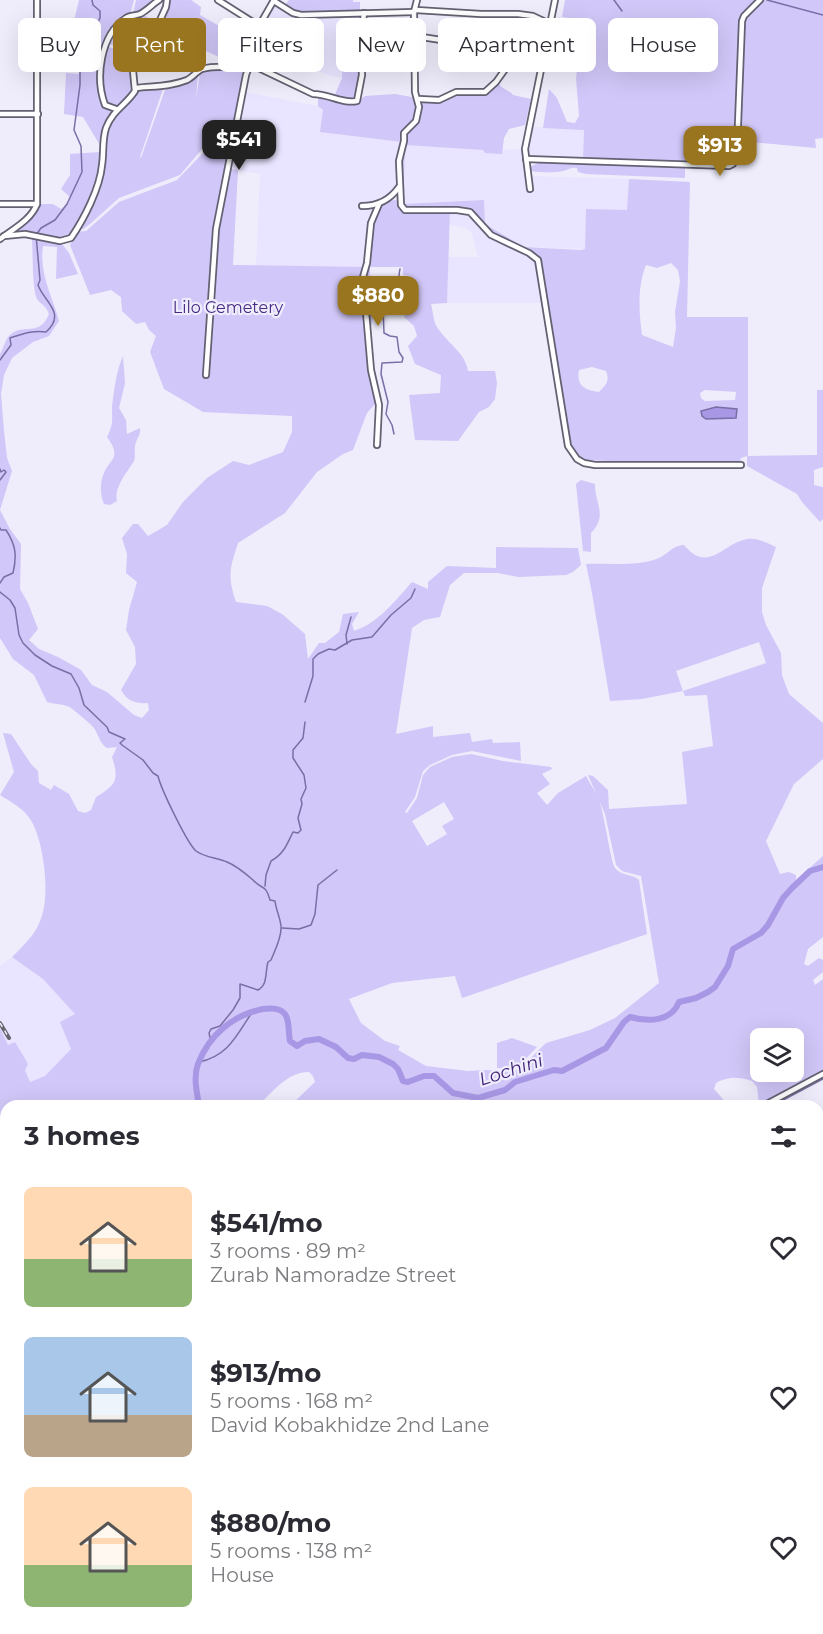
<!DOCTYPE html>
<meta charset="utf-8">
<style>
:root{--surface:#fff;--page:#f2f2f3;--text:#2b2b33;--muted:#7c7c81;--accent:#9a7520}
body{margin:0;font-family:Montserrat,sans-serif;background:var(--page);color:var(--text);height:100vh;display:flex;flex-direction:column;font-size:22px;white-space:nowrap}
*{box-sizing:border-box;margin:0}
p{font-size:20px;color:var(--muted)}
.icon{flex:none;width:33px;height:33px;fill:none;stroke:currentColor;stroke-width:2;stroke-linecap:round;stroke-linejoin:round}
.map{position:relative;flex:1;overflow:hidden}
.drawer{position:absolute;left:0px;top:1100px;width:824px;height:536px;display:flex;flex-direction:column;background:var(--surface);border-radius:18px 18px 0 0;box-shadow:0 6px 24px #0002}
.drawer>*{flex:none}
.hud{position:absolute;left:18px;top:18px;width:788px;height:54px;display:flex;gap:12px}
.fabs{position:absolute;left:750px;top:1028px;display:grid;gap:12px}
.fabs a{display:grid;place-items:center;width:54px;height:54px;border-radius:9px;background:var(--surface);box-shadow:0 6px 24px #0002;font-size:30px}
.price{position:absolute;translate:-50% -51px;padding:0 14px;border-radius:12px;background:var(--accent);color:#fff;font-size:20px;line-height:39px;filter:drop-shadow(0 2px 3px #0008)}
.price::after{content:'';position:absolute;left:50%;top:36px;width:18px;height:14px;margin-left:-9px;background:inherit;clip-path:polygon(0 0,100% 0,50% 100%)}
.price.active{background:#222;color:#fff}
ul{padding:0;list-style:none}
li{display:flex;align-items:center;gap:18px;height:150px;padding:0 24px}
li span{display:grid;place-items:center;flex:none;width:168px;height:120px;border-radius:9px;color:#555}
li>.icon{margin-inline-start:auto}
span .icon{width:72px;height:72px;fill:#fffc;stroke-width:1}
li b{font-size:26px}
h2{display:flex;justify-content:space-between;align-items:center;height:72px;padding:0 24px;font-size:26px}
.pill{padding:0 21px;border-radius:9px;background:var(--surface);box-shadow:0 6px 24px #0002;font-size:21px;line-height:54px}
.pill.active{background:var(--accent);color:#fff}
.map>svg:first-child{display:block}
</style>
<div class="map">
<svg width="823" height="1634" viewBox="0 0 823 1634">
<rect width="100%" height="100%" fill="#efedfc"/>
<!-- built -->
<g fill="#e9e4ff">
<path d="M273 6 290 13 343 15 342 78 325 74 253 43Z"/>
<path d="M361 31H411V44L361 45Z"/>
<path d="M245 92 318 106 323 110 321 132 402 142 400 153 395 160 397 173V183L394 190 380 201 372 211 363 267 256 266 260 174 231 169Z"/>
<path d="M530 127 584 129 583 160 527 157 526 148Z"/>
<path d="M405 145 483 150 502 154V150L523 149 528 189 530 192 532 191 531 178 533 176 629 179 627 210H586L585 249 524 247 485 224 484 200 402 204Z"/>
<path d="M450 210 468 212 489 236 536 261 543 303H447L448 257H478L472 234 466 228 450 225Z"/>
<path d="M12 957 43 979 76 1014 71 1049 45 1076 30 1082 25 1070 8 1045 0 1028V966Z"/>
</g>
<!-- green -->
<g fill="#d1c7f8" fill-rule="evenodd">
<path d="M79 0H134L130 14 110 35 99 75 104 106 112 111V113L104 130 100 172 87 210 70 237 65 240 44 237 24 232 10 233 30 219 40 204H53L61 209 69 202 70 197 61 189 70 175V154L100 152 101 147 83 117 64 114 66 73 79 74 80 67 60 61 61 53H67L69 21H74Z"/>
<path d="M136 0H157L141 14 157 22 154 28 131 49 107 44 116 29 133 15Z"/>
<path d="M171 0H191L201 7 200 15 223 28 219 36 248 48C248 58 248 61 239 66L197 47 182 35 159 31 157 28Z"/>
<path d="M289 0H353V2H360V11L298 12 285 5Z"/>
<path d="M565 0H823V138L815 139 816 148 739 141 744 21 755 3 740 17 735 150 732 161H712L706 164 583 160 584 130 543 128 549 89 557 98 567 122 575 123 579 116 576 78 580 48V25L582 20 562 17Z"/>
<path d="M343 15H360C360 39 366 80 354 101L334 97 342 78Z"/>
<path d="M107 47 130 51 134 91 115 108 106 104C99 86 102 65 107 47Z"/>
<path d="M246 67 235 128 202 149 180 175 119 198 90 224 83 229 77 230 103 173 106 130 110 121 138 90 163 89 140 157 141 158 166 87 198 74 196 99 200 73C214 66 231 70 246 67Z"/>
<path d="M498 83C502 89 509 90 513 95L531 99 525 125 509 129 504 138 502 154 485 153 483 150 405 145 403 204 484 200 485 224 524 247 581 250 585 249 586 209 627 210 629 179 690 182 687 317H748V456L817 455V390H823V467L814 470V485L823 487V519L820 522 802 502 797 494 747 466V456L741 458 740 463 680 464 588 460 577 458 570 445 539 256 493 235 475 212 467 208 452 206 443 208 405 207 402 204C400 179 404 156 406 131L419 120 420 101H440L457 93 486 92ZM671 263 678 270 680 281 675 312 676 328 673 347 642 335C639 313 637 287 646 265L657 268ZM592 367 606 371C610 381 606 385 599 392 585 390 576 386 579 370ZM705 390 736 392 735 400 705 401 701 398 700 393Z"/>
<path d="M395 94 417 98 415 121 404 128 402 142 320 132 323 110 318 106V97C330 97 341 103 354 104L365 96Z"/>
<path d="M234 132 214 229 212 253 217 252V228L231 169 238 170 233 265 366 267 374 219C377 208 384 200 396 200L403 211 410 212 450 210 447 303 431 304C433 311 433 321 437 327 447 343 465 352 468 371H495L497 383 495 399 489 407 479 412 458 441 415 440 409 395 440 393 441 375 415 364 408 346 417 336 414 326 404 317 415 285 410 276 403 275V267H370V295L374 305 372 325H369L372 363 377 381 375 404 367 413 353 450 343 454 317 472 285 513 238 543C230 568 227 576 236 602L267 606 282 614 305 634 308 659 319 643H325L339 632 343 614 359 612 352 624 354 631C378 623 395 601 412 582L428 589V582L447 566 496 568V547L578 548 581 565 573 572 566 575 518 577 498 573H464L450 585 440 617 424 620 412 628 396 734 433 726V737L470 733 472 742 492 739 493 743 520 742 521 761 472 751 452 755 430 765 423 771 415 797 405 812 407 813 417 798 423 775 430 767 452 757 471 754 503 761 551 767 552 769 542 774 550 784 537 793 547 805 558 793 586 776C590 784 596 792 599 800 604 813 611 863 615 868 621 876 633 874 639 880L647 934 462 998 455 976 392 983 349 999 361 1023 385 1041 400 1046 398 1050 426 1066 468 1071 484 1070 513 1071 519 1069 546 1043 590 1030 615 1018 659 983 641 876 622 871 616 865 605 814 588 775 593 776 608 790 609 809 687 804 682 752 713 746 707 695 685 696 683 691 642 699 610 701 592 593 586 564C608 563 637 567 659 558 668 554 673 545 684 545 709 575 723 542 748 539 758 538 767 543 776 547L762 588V612L766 625 781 653 782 675 789 694 823 723V759L794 784 766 841 780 874 789 872 796 875V880L823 856V937L808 949 804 964 808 966 819 958 823 960V972L813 980 815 985 823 979V1071L759 1104 757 1087 752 1081C738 1077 730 1076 716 1083L714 1089 729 1106 291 1105 315 1082 313 1076 309 1072C288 1072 273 1091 259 1105L6 1106V1629H167L163 1634H0V1028L8 1045 15 1042 28 1064 25 1070 30 1082 45 1076 71 1049 60 1022 75 1014 43 979 12 957C22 947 35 935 40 921 51 897 44 844 32 822 25 809 11 802 0 795L14 772 3 733 11 734 31 764 38 771 39 783 51 790 54 785 69 794 78 811 85 813 91 810 96 797C115 785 120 781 112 757L117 747 107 748C99 743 99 735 94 728 92 725 70 706 67 706 61 704 54 704 47 702L34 675 13 659 0 638V354C3 349 5 340 9 336 22 322 40 338 49 314 45 304 41 305 37 299 32 289 33 251 32 239L34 236 62 244 69 253 78 274 56 279 57 247 43 246C39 274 52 295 59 321L49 336 33 342 12 358 4 375 1 394 4 431 7 458 12 471 0 510 10 529 21 544 20 589 28 603 38 629 29 640 39 649 58 657 81 670 92 685 107 692 134 715 142 718 149 710 148 703C136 704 127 701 121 690L136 664 135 647 126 630 129 610 137 582 126 573 127 554 122 538 133 524H138L148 536 167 525 183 502 207 478 233 461 249 465 283 452 292 432V416L203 412 164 389 150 352 156 336 149 330 145 322 136 324 122 311 121 297 111 290 90 295 70 245 76 232 86 231 119 202 177 180 202 154ZM759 642 766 663 683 691 676 671ZM444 802 454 819 442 826 447 834 427 846 412 821ZM760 1038H794V1071H760Z"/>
<path d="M540 162 685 166V178L586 174 578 172 577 168C570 167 569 170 563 171 557 173 533 173 529 170L530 167Z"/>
<path d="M123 356 125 383 119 408 126 420 127 434 140 428C141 435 136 439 135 446 134 451 136 456 134 461 127 473 114 486 117 501L110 505 104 504C99 493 100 477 107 467 111 461 116 458 114 450 113 445 109 440 107 437 116 420 110 415 113 399 115 384 117 370 123 356Z"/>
<path d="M581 480 595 484C595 505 608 515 591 533V552L583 551 576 484Z"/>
<path d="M512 1038 537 1047 518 1067 514 1069 497 1068V1043Z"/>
</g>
<!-- water -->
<path fill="#a897e4" stroke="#7a6ea6" stroke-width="1.5" d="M716 407 737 409 736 418 706 419 702 416 701 411Z"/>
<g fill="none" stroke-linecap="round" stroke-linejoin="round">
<!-- stream -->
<g stroke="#7a6ea6" stroke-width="1.5">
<path d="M614 0 622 11"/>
<path d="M767 0 823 15"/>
<path d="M0 360 11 345 10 338C23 334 33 330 46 332 67 313 44 302 38 285L40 280 36 235 41 228 55 220 67 204 82 172 81 146 74 130 80 85V62L100 18V11L93 5 92 0"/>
<path d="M394 434 392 425 386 414 388 402 381 374 382 363 402 362 403 358 399 352 397 337 390 336 384 333 383 308 398 305C401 293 397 281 400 269"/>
<path d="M0 469 1 472 4 470 6 472 0 480"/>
<path d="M0 528 1 530H6C16 545 17 556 13 573L4 577 0 583"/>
<path d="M0 592 10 600 15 608 19 635 23 643 35 655 52 666 71 674 79 688 84 705 107 727 109 732 125 739 120 743 122 745 143 760 153 773 158 776C161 789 187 843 196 851 204 857 217 858 227 862 237 866 245 873 253 880 263 891 265 883 270 900L275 901C276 910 280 917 281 926 282 937 275 950 271 960L268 962C265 972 268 985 258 990L240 984V998L233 1010 220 1026 211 1029 209 1033 211 1042"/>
<path d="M347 644 346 635 351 617"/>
<path d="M305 702 313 676V659L318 654 329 649 335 650 352 640 372 637 391 615 411 598 415 589"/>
<path d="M265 886 266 875 271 861C284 854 287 844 293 832L298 833 301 830 298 818 302 804 301 799 306 788 304 775 293 758V750L303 738 305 722"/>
<path d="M282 928 299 929 311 925 315 914 318 885 337 870"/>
<path d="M199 1062C229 1056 237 1034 253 1011"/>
<path d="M772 1106 823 1079"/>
</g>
<!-- canal -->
<path stroke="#a897e4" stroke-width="4" d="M0 1358H6"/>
<!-- river -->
<g stroke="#a897e4" stroke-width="6">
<path d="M199 1106C197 1092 193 1077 198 1064 209 1035 233 1015 263 1009 270 1008 280 1007 285 1014 290 1021 288 1032 290 1041L297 1046 305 1041 319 1039 336 1047 348 1058 354 1059 362 1055 379 1057 393 1064 398 1069 403 1081 408 1082 424 1076H434L453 1093 478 1098 505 1090 515 1082 554 1070 562 1071 606 1048 624 1022 630 1017C648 1022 671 1022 679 1002L696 998 708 992 715 987 728 966 733 949 761 933 768 925 783 898 792 888 810 871 823 867"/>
<path d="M0 1323H6"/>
</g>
<defs>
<g id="minor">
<path d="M218 0 259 26"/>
<path d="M417 0 414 12 415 92 419 107 416 121 404 133V141L399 161 401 205 405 210H457L470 212 491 235 529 253 538 260 568 446 577 459 584 463 595 465H741"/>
<path d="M274 1 293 13 301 15 414 12"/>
<path d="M416 10 481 14H518L533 16 550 24"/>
<path d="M415 36 474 45H500L512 42 550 24"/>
<path d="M136 88C153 86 170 87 187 80 193 77 197 71 202 69 217 64 238 70 248 63L313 94C329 94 342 104 357 101L362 75 360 30H362L364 13"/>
<path d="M419 99 439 100 456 92H485L496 82 511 61 520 38"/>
<path d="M116 109 105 105C95 78 100 35 126 18 130 15 135 16 140 14 146 11 153 4 159 0"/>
<path d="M0 114H38"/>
<path d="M526 159 729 166 733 164 737 150 742 21 744 16 760 0"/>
<path d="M530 189 525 149 555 0"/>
<path d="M0 204H37"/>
<path d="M362 206C377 206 390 200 399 187"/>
<path d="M4 236 25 234 60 241 71 238C84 219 100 188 102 165 104 153 102 140 106 128 112 111 126 105 135 91L131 50 135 44 156 29 166 7 167 0"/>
<path d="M0 239C13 229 31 220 37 204V0"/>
<path d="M206 375 216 229 246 75 250 64 249 49 251 40 274 0"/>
<path d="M377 445 379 405 371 370 363 277 367 263 371 223 379 204"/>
<path d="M763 1106 823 1074"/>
<path d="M818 1335 823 1334"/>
<path d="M818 1417H823"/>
<path d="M818 1493 823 1494"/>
<path d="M532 1629 537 1634"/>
<path d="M419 1634 428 1629"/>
<path d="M564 1634 565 1629"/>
<path d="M692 1634V1629"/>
</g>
</defs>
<!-- minor casing -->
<use href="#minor" stroke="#646172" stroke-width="8"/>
<!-- minor -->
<use href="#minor" stroke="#fff" stroke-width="4.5"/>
<defs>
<path id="rail" d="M0 1023 9 1038"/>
</defs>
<!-- rail casing -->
<use href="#rail" stroke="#676670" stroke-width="4"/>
<!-- rail -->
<use href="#rail" stroke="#efedfc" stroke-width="1.5" stroke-dasharray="4.5" stroke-linecap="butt"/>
</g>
<g text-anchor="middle" stroke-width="4.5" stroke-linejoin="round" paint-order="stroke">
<!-- park labels -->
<g font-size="16" fill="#472a83" stroke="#efedfc">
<text x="228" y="313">Lilo Cemetery</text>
</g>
<!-- water labels -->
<g font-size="18" font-style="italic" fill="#402179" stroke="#efedfc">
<text transform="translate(511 1070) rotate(-18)" y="6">Lochini</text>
</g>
</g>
</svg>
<div class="fabs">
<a><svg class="icon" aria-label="layers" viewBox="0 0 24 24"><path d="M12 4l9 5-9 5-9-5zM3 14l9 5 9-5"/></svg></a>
</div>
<b class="price active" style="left:239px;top:171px">$541</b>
<b class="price" style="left:720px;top:177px">$913</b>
<b class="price" style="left:378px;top:327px">$880</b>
<div class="hud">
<a class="pill">Buy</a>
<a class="pill active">Rent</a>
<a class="pill">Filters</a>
<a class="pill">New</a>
<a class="pill">Apartment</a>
<a class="pill">House</a>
</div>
<section class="drawer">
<h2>3 homes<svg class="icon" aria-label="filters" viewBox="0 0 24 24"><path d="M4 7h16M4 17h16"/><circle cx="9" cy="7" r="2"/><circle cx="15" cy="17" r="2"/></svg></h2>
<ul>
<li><span style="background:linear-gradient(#ffd9b3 60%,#8fb573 0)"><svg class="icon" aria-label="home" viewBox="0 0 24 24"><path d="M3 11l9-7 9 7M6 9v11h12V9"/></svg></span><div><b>$541/mo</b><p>3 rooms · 89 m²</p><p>Zurab Namoradze Street</p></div><svg class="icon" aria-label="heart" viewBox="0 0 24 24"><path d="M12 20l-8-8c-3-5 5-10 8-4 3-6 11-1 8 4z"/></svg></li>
<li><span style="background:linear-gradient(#a9c7e8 65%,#b9a48a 0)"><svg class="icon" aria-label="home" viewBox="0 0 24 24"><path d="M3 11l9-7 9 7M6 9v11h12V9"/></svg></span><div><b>$913/mo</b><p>5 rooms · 168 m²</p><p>David Kobakhidze 2nd Lane</p></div><svg class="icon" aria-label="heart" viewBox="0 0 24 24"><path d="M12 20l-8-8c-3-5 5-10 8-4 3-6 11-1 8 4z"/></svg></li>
<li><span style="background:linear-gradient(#ffd9b3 65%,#8fb573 0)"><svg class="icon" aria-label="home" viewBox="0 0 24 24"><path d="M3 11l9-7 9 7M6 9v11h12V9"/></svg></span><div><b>$880/mo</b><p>5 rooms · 138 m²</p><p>House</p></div><svg class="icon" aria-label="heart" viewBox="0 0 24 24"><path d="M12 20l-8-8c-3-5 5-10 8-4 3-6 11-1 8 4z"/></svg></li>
</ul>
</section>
</div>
